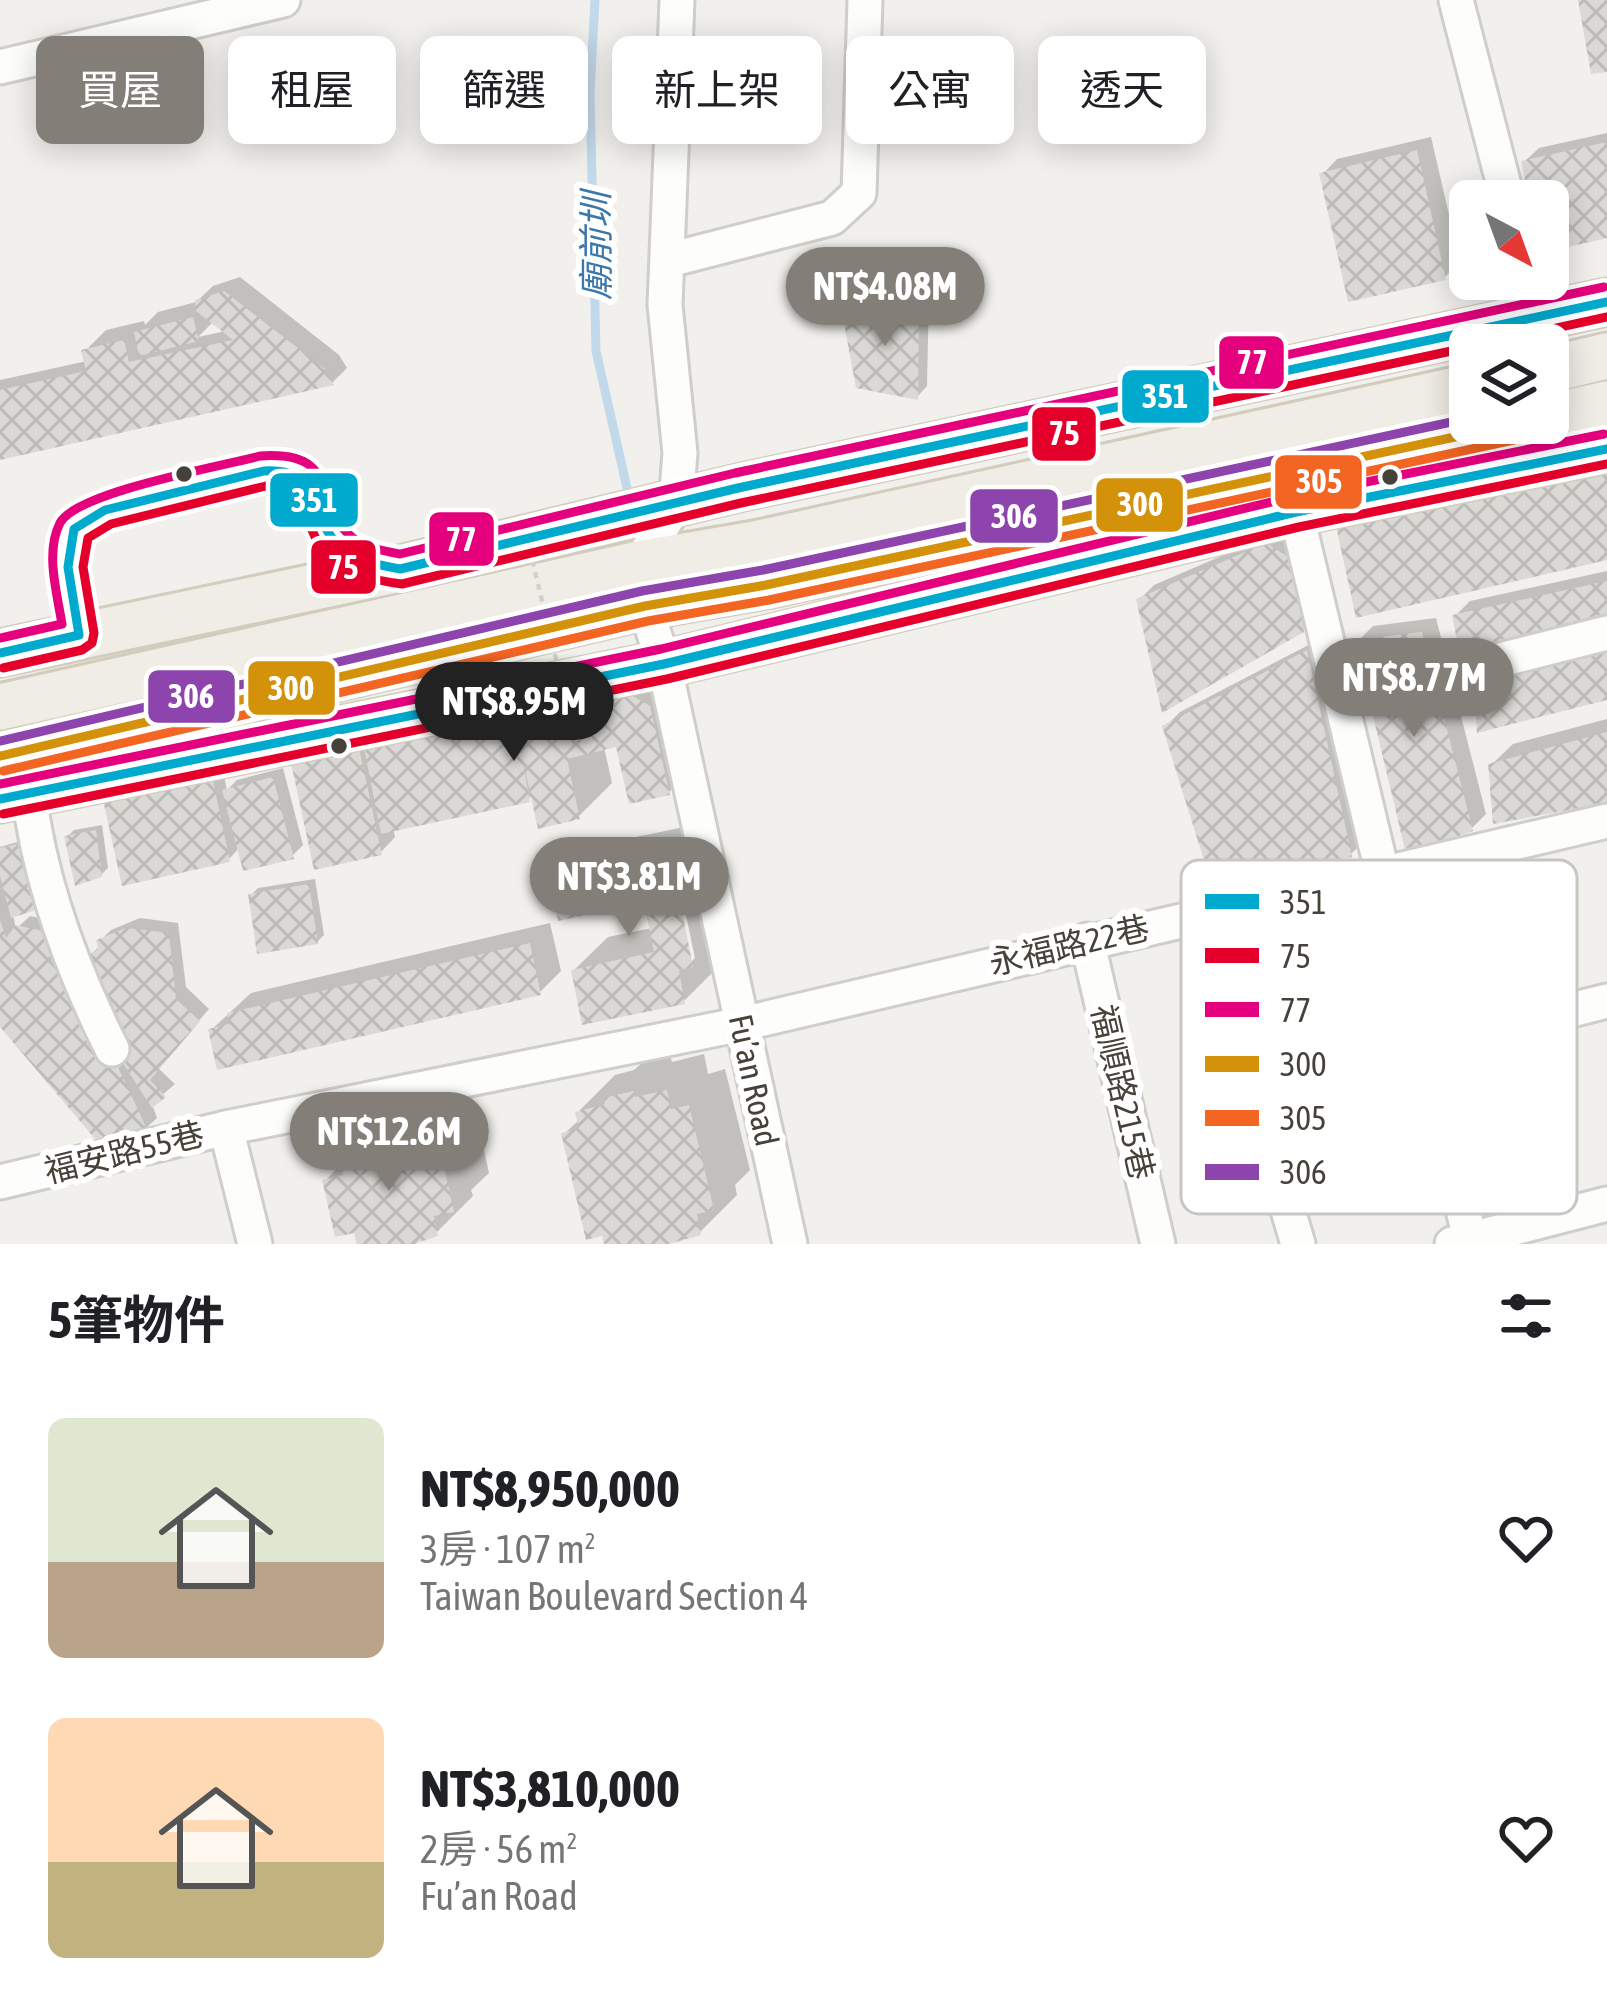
<!DOCTYPE html>
<html lang="zh-TW">
<meta charset="utf-8">
<style>
:root{--surface:#fff;--page:#f2f2f2;--text:#202124;--muted:#757577;--accent:#837f78}
body{margin:0;font-family:"Asap Condensed","Noto Sans TC",sans-serif;background:var(--page);color:var(--text);height:100vh;display:flex;flex-direction:column;font-size:45px;white-space:nowrap}
*{box-sizing:border-box;margin:0}
p{font-size:39px;color:var(--muted)}
.icon{flex:none;width:66px;height:66px;fill:none;stroke:currentColor;stroke-width:2;stroke-linecap:round;stroke-linejoin:round}
.map{position:relative;height:1244px;overflow:hidden}
.side{display:flex;flex-direction:column;background:var(--surface);flex:1}
.side>*{flex:none}
.guide{position:absolute;left:36px;top:36px;width:1536px;height:108px;display:flex;gap:24px}
.needle{width:78px;rotate:139deg}
.buttons{position:absolute;left:1449px;top:180px;display:grid;gap:24px}
.buttons a{display:grid;place-items:center;width:120px;height:120px;border-radius:18px;background:var(--surface);box-shadow:0 6px 30px #0003;font-size:60px}
.price{position:absolute;translate:-50% -102px;padding:0 27px;border-radius:42px;background:var(--accent);color:#fff;font-size:39px;line-height:78px;filter:drop-shadow(0 3px 6px #0008)}
.price::after{content:'';position:absolute;left:50%;top:72px;width:36px;height:27px;margin-left:-18px;background:inherit;clip-path:polygon(0 0,100% 0,50% 100%)}
.price.on{background:#222;color:#fff}
ul{padding:0;list-style:none}
li{display:flex;align-items:center;gap:36px;height:300px;padding:0 48px}
li span{display:grid;place-items:center;flex:none;width:336px;height:240px;border-radius:18px;color:#555}
li>.icon{margin-inline-start:auto}
span .icon{width:144px;height:144px;fill:#fffc;stroke-width:1}
li b{font-size:51px}
h2{display:flex;justify-content:space-between;align-items:center;height:144px;padding:0 48px;font-size:51px}
.chip{padding:0 42px;border-radius:18px;background:var(--surface);box-shadow:0 6px 30px #0003;font-size:42px;line-height:108px}
.chip.on{background:var(--accent);color:#fff}
.map>svg:first-child{display:block}
</style>
<div class="map">
<svg width="1607" height="1244" viewBox="0 0 1607 1244">
<defs>
<pattern id="building-cross-hatch" width="8" height="8" patternUnits="userSpaceOnUse" patternTransform="scale(3)"><rect width="8" height="8" fill="#dbd9d5"/><path d="M0 0l8 8M0 8l8-8" fill="none" stroke="#bdbbb8"/></pattern>
</defs>
<rect width="100%" height="100%" fill="#f2f0ed"/>
<!-- shadow -->
<g fill="#0003" fill-rule="evenodd">
<path d="M1607 133V235L1548 242V201H1532L1524 162 1539 148Z"/>
<path d="M1431 137 1460 262 1445 277 1323 174 1337 159Z"/>
<path d="M240 277 339 355 347 368 333 382 0 457V380L87 361 85 351 106 330 144 321 145 325 158 312 196 302 213 286ZM214 321 226 331 198 337Z"/>
<path d="M929 293 927 386 917 397 845 314 856 304Z"/>
<path d="M1282 530 1317 615 1302 630 1139 600 1154 585Z"/>
<path d="M1607 571V618L1455 616 1470 601Z"/>
<path d="M1436 618 1486 814 1471 829 1358 641 1373 626Z"/>
<path d="M1322 638 1365 840 1350 855 1165 727 1180 712Z"/>
<path d="M658 659 702 759 668 793 618 743 604 747 612 783 579 816 534 794 528 799 393 828 395 837 381 852 294 764 309 749Z"/>
<path d="M1607 719V800L1491 765 1513 744Z"/>
<path d="M222 767 227 790 237 780 283 768 303 845 292 856 240 847 229 859 118 790Z"/>
<path d="M704 823 717 968 684 1001 574 970 608 937 652 928 647 900 553 880 587 847ZM684 906 695 958 690 963 678 908Z"/>
<path d="M102 825 108 868 101 875 67 837 74 830Z"/>
<path d="M35 837 13 914 16 929 30 916 71 925 84 960 100 946V941L111 930 140 918 178 923 186 987 209 1009 158 1068 175 1084 152 1104 157 1118 146 1128 0 1022V847Z"/>
<path d="M315 879 324 935 317 942 251 895 258 888Z"/>
<path d="M550 923 561 971 540 992 211 1030 251 993Z"/>
<path d="M704 1054 708 1074 725 1069 750 1170 735 1185 737 1195 700 1232 564 1134 580 1119 578 1112 615 1075 634 1070 643 1062 670 1055 672 1062Z"/>
<path d="M426 1101 427 1109 452 1103 456 1119 476 1114 489 1173 471 1190 473 1196 436 1233 424 1236 416 1244H360L356 1229 325 1181 379 1123 390 1121 404 1106Z"/>
</g>
<g fill="none" stroke-linecap="round" stroke-linejoin="round">
<!-- stream -->
<path stroke="#c2d9eb" stroke-width="9" d="M595 0 590 93 596 351 627 488"/>
</g>
<!-- building -->
<g fill="url(#building-cross-hatch)">
<path d="M1578 0H1607V72L1591 74Z"/>
<path d="M1607 142V238L1555 250 1548 245V201H1529L1521 161Z"/>
<path d="M1417 150 1446 280 1348 302 1319 173Z"/>
<path d="M224 291 325 369 334 385 0 460V390L86 371 81 350 124 340 129 362 233 340 196 311 195 300Z"/>
<path d="M919 302 918 400 856 388 842 313Z"/>
<path d="M193 317 199 341 139 356 134 332Z"/>
<path d="M1607 471V560L1356 618 1336 526Z"/>
<path d="M1266 543 1290 558 1304 632 1162 713 1136 599Z"/>
<path d="M1607 581V621L1460 655 1452 615Z"/>
<path d="M1422 632 1473 831 1406 854 1355 640Z"/>
<path d="M1307 650 1352 857 1212 886 1162 726Z"/>
<path d="M1607 652V700L1477 733 1473 678Z"/>
<path d="M624 691 650 706 670 795 629 804 616 747 567 759 580 819 538 829 521 752 530 802 381 834 364 748Z"/>
<path d="M1607 732V803L1493 824 1488 764Z"/>
<path d="M359 748 382 855 314 870 291 763Z"/>
<path d="M212 776 230 862 122 886 103 800Z"/>
<path d="M273 777 294 859 243 871 222 790Z"/>
<path d="M96 830 102 877 75 886 64 836Z"/>
<path d="M28 842 42 908 11 918 0 876V848Z"/>
<path d="M671 855 693 967 679 970 685 1004 582 1025 571 970 654 952 644 903 558 921 550 880Z"/>
<path d="M309 884 318 944 257 954 248 894Z"/>
<path d="M0 920 6 938 16 925 61 935 78 982 148 1131 96 1140 0 1027Z"/>
<path d="M126 928 169 933 176 999 200 1021 150 1080 166 1097 152 1108 117 1054 80 960 98 949 96 940Z"/>
<path d="M530 943 541 995 217 1070 208 1029 229 1024 227 1013Z"/>
<path d="M667 1090 671 1109 689 1105 714 1210 697 1214 701 1235 669 1244H604L602 1236 586 1240 561 1133 579 1129 575 1112 605 1104 603 1098 633 1091 635 1097Z"/>
<path d="M390 1136 391 1144 416 1138 420 1154 440 1149 454 1212 434 1216 438 1236 414 1244H357L354 1233 335 1237 322 1180 343 1175 339 1159 367 1152 365 1141Z"/>
</g>
<g fill="none" stroke-linecap="round" stroke-linejoin="round">
<defs>
<g id="minor">
<path d="M677 0 665 305 680 453 676 504 639 564 645 606 664 664 790 1244"/>
<path d="M1456 0 1508 201"/>
<path d="M0 67 283 0"/>
<path d="M669 260 832 218 859 193 865 0"/>
<path d="M1527 279 1543 345"/>
<path d="M1296 512 1470 1239"/>
<path d="M79 635 68 567 74 529 105 510 264 471C323 461 310 519 339 546 354 559 374 564 393 568"/>
<path d="M1476 666 1607 633"/>
<path d="M29 794C40 883 72 969 112 1049"/>
<path d="M1087 940 1158 1244"/>
<path d="M1230 1014 1298 1244"/>
<path d="M1424 1047 1607 1001"/>
<path d="M226 1128 255 1244"/>
<path d="M0 1182 226 1128 742 1024 1607 821"/>
<path d="M1452 1244 1607 1204"/>
</g>
<g id="major">
<path d="M1548 370 1607 356"/>
<path d="M1548 417 1607 404"/>
<path d="M0 653 400 569 738 488 1607 302"/>
<path d="M0 707 639 564 755 544 1470 387"/>
<path d="M0 756 645 606 766 585 1520 423"/>
<path d="M0 799 664 664 1296 512 1607 449"/>
</g>
</defs>
<!-- minor casing -->
<use href="#minor" stroke="#d0ceca" stroke-width="39"/>
<!-- major casing -->
<use href="#major" stroke="#d2ccbd" stroke-width="51"/>
<!-- minor -->
<use href="#minor" stroke="#fdfdfc" stroke-width="33"/>
<!-- major -->
<use href="#major" stroke="#f0ede6" stroke-width="45"/>
<!-- path-bridge -->
<path stroke="#d2d0cb" stroke-width="4.5" stroke-dasharray="6 6" stroke-linecap="butt" d="M521 514 565 696"/>
<defs>
<g id="bus-1">
<path d="M0 653 79 635 68 567 74 529 105 510 264 471C325 468 306 512 338 545 354 561 379 565 400 569L738 488 1607 302"/>
<path d="M0 799 664 664 1296 512 1607 449"/>
</g>
<g id="bus-2">
<path d="M1478 345 1607 317"/>
<path d="M3 668 82 650 92 643 94 633 83 567 88 538 111 524 266 486C310 484 303 534 330 558 349 575 377 581 402 584L741 503 1470 347"/>
<path d="M3 814 667 679 1299 527 1607 464"/>
</g>
<g id="bus-3">
<path d="M0 638 62 624C57 593 45 552 60 523 76 492 223 466 260 456 344 450 311 506 353 538 366 548 384 551 400 554L735 473 1604 287"/>
<path d="M0 784 661 649 1292 497 1604 434"/>
</g>
<path id="bus-4" d="M0 756 645 606 766 585 1520 423"/>
<path id="bus-5" d="M3 771 648 621 769 600 1523 438"/>
<path id="bus-6" d="M0 741 642 591 763 570 1470 418"/>
</defs>
<!-- bus-1 casing -->
<use href="#bus-1" stroke="#fff" stroke-width="18"/>
<!-- bus-2 casing -->
<use href="#bus-2" stroke="#fff" stroke-width="18"/>
<!-- bus-3 casing -->
<use href="#bus-3" stroke="#fff" stroke-width="18"/>
<!-- bus-4 casing -->
<use href="#bus-4" stroke="#fff" stroke-width="18"/>
<!-- bus-5 casing -->
<use href="#bus-5" stroke="#fff" stroke-width="18"/>
<!-- bus-6 casing -->
<use href="#bus-6" stroke="#fff" stroke-width="18"/>
<!-- bus-1 -->
<use href="#bus-1" stroke="#00a9ce" stroke-width="9"/>
<!-- bus-2 -->
<use href="#bus-2" stroke="#e4002b" stroke-width="9"/>
<!-- bus-3 -->
<use href="#bus-3" stroke="#e5007d" stroke-width="9"/>
<!-- bus-4 -->
<use href="#bus-4" stroke="#d4920b" stroke-width="9"/>
<!-- bus-5 -->
<use href="#bus-5" stroke="#f26522" stroke-width="9"/>
<!-- bus-6 -->
<use href="#bus-6" stroke="#8e44ad" stroke-width="9"/>
</g>
<!-- markers -->
<g fill="#474239" stroke="#fff" stroke-width="4.5">
<circle cx="184" cy="474" r="10"/>
<circle cx="1390" cy="477" r="10"/>
<circle cx="339" cy="746" r="10"/>
</g>
<g text-anchor="middle" stroke-width="12" stroke-linejoin="round" paint-order="stroke">
<!-- street labels -->
<g font-size="33" fill="#474239" stroke="#fff">
<text transform="translate(1069 945) rotate(-13)" y="12">永福路22巷</text>
<text transform="translate(754 1080) rotate(78)" y="12">Fu’an Road</text>
<text transform="translate(1123 1092) rotate(77)" y="12">福順路215巷</text>
<text transform="translate(124 1152) rotate(-14)" y="12">福安路55巷</text>
</g>
<!-- water labels -->
<g font-size="36" font-style="italic" fill="#3c77aa" stroke="#fff">
<text transform="translate(596 246) rotate(-90)" y="13">廟前圳</text>
</g>
</g>
<!-- legend -->
<rect x="1181" y="860" width="396" height="354" rx="18" fill="#fff" stroke="#c8c6c4" stroke-width="3"/>
<rect x="1205" y="894" width="54" height="15" fill="#00a9ce"/>
<rect x="1205" y="948" width="54" height="15" fill="#e4002b"/>
<rect x="1205" y="1002" width="54" height="15" fill="#e5007d"/>
<rect x="1205" y="1056" width="54" height="16" fill="#d4920b"/>
<rect x="1205" y="1110" width="54" height="16" fill="#f26522"/>
<rect x="1205" y="1164" width="54" height="16" fill="#8e44ad"/>
<g font-size="33" fill="#474239">
<text x="1280" y="914">351</text>
<text x="1280" y="968">75</text>
<text x="1280" y="1022">77</text>
<text x="1280" y="1076">300</text>
<text x="1280" y="1130">305</text>
<text x="1280" y="1184">306</text>
</g>
<g stroke="#fff" stroke-width="4.5">
<rect x="1217" y="334" width="69" height="57" rx="12" fill="#e5007d"/>
<rect x="1120" y="368" width="91" height="57" rx="12" fill="#00a9ce"/>
<rect x="1030" y="405" width="68" height="58" rx="12" fill="#e4002b"/>
<rect x="1273" y="453" width="91" height="58" rx="12" fill="#f26522"/>
<rect x="268" y="471" width="92" height="58" rx="12" fill="#00a9ce"/>
<rect x="1094" y="476" width="91" height="58" rx="12" fill="#d4920b"/>
<rect x="968" y="487" width="92" height="58" rx="12" fill="#8e44ad"/>
<rect x="427" y="510" width="69" height="58" rx="12" fill="#e5007d"/>
<rect x="309" y="538" width="69" height="58" rx="12" fill="#e4002b"/>
<rect x="246" y="659" width="91" height="58" rx="12" fill="#d4920b"/>
<rect x="146" y="668" width="91" height="57" rx="12" fill="#8e44ad"/>
</g>
<g font-size="33" text-anchor="middle" font-weight="bold" fill="#fff">
<text x="1252" y="374">77</text>
<text x="1165" y="408">351</text>
<text x="1064" y="445">75</text>
<text x="1319" y="493">305</text>
<text x="314" y="512">351</text>
<text x="1140" y="516">300</text>
<text x="1014" y="528">306</text>
<text x="461" y="551">77</text>
<text x="343" y="579">75</text>
<text x="291" y="700">300</text>
<text x="191" y="708">306</text>
</g>
</svg>
<div class="buttons">
<a><svg class="needle" viewBox="-14 -14 28 28"><path d="M0-13l5 13h-10z" fill="#e53935"/><path d="M0 13l5-13h-10z" fill="#757577"/></svg></a>
<a><svg class="icon" aria-label="layers" viewBox="0 0 24 24"><path d="M12 4l9 5-9 5-9-5zM3 14l9 5 9-5"/></svg></a>
</div>
<b class="price" style="left:885px;top:349px">NT$4.08M</b>
<b class="price" style="left:1414px;top:740px">NT$8.77M</b>
<b class="price on" style="left:514px;top:764px">NT$8.95M</b>
<b class="price" style="left:629px;top:939px">NT$3.81M</b>
<b class="price" style="left:389px;top:1194px">NT$12.6M</b>
<div class="guide">
<a class="chip on">買屋</a>
<a class="chip">租屋</a>
<a class="chip">篩選</a>
<a class="chip">新上架</a>
<a class="chip">公寓</a>
<a class="chip">透天</a>
</div>
</div>
<section class="side">
<h2>5筆物件<svg class="icon" aria-label="filters" viewBox="0 0 24 24"><path d="M4 7h16M4 17h16"/><circle cx="9" cy="7" r="2"/><circle cx="15" cy="17" r="2"/></svg></h2>
<ul>
<li><span style="background:linear-gradient(#dfe7d0 60%,#b9a48a 0)"><svg class="icon" aria-label="home" viewBox="0 0 24 24"><path d="M3 11l9-7 9 7M6 9v11h12V9"/></svg></span><div><b>NT$8,950,000</b><p>3房 · 107 m²</p><p>Taiwan Boulevard Section 4</p></div><svg class="icon" aria-label="heart" viewBox="0 0 24 24"><path d="M12 20l-8-8c-3-5 5-10 8-4 3-6 11-1 8 4z"/></svg></li>
<li><span style="background:linear-gradient(#ffd9b3 60%,#c2b280 0)"><svg class="icon" aria-label="home" viewBox="0 0 24 24"><path d="M3 11l9-7 9 7M6 9v11h12V9"/></svg></span><div><b>NT$3,810,000</b><p>2房 · 56 m²</p><p>Fu’an Road</p></div><svg class="icon" aria-label="heart" viewBox="0 0 24 24"><path d="M12 20l-8-8c-3-5 5-10 8-4 3-6 11-1 8 4z"/></svg></li>
</ul>
</section>
